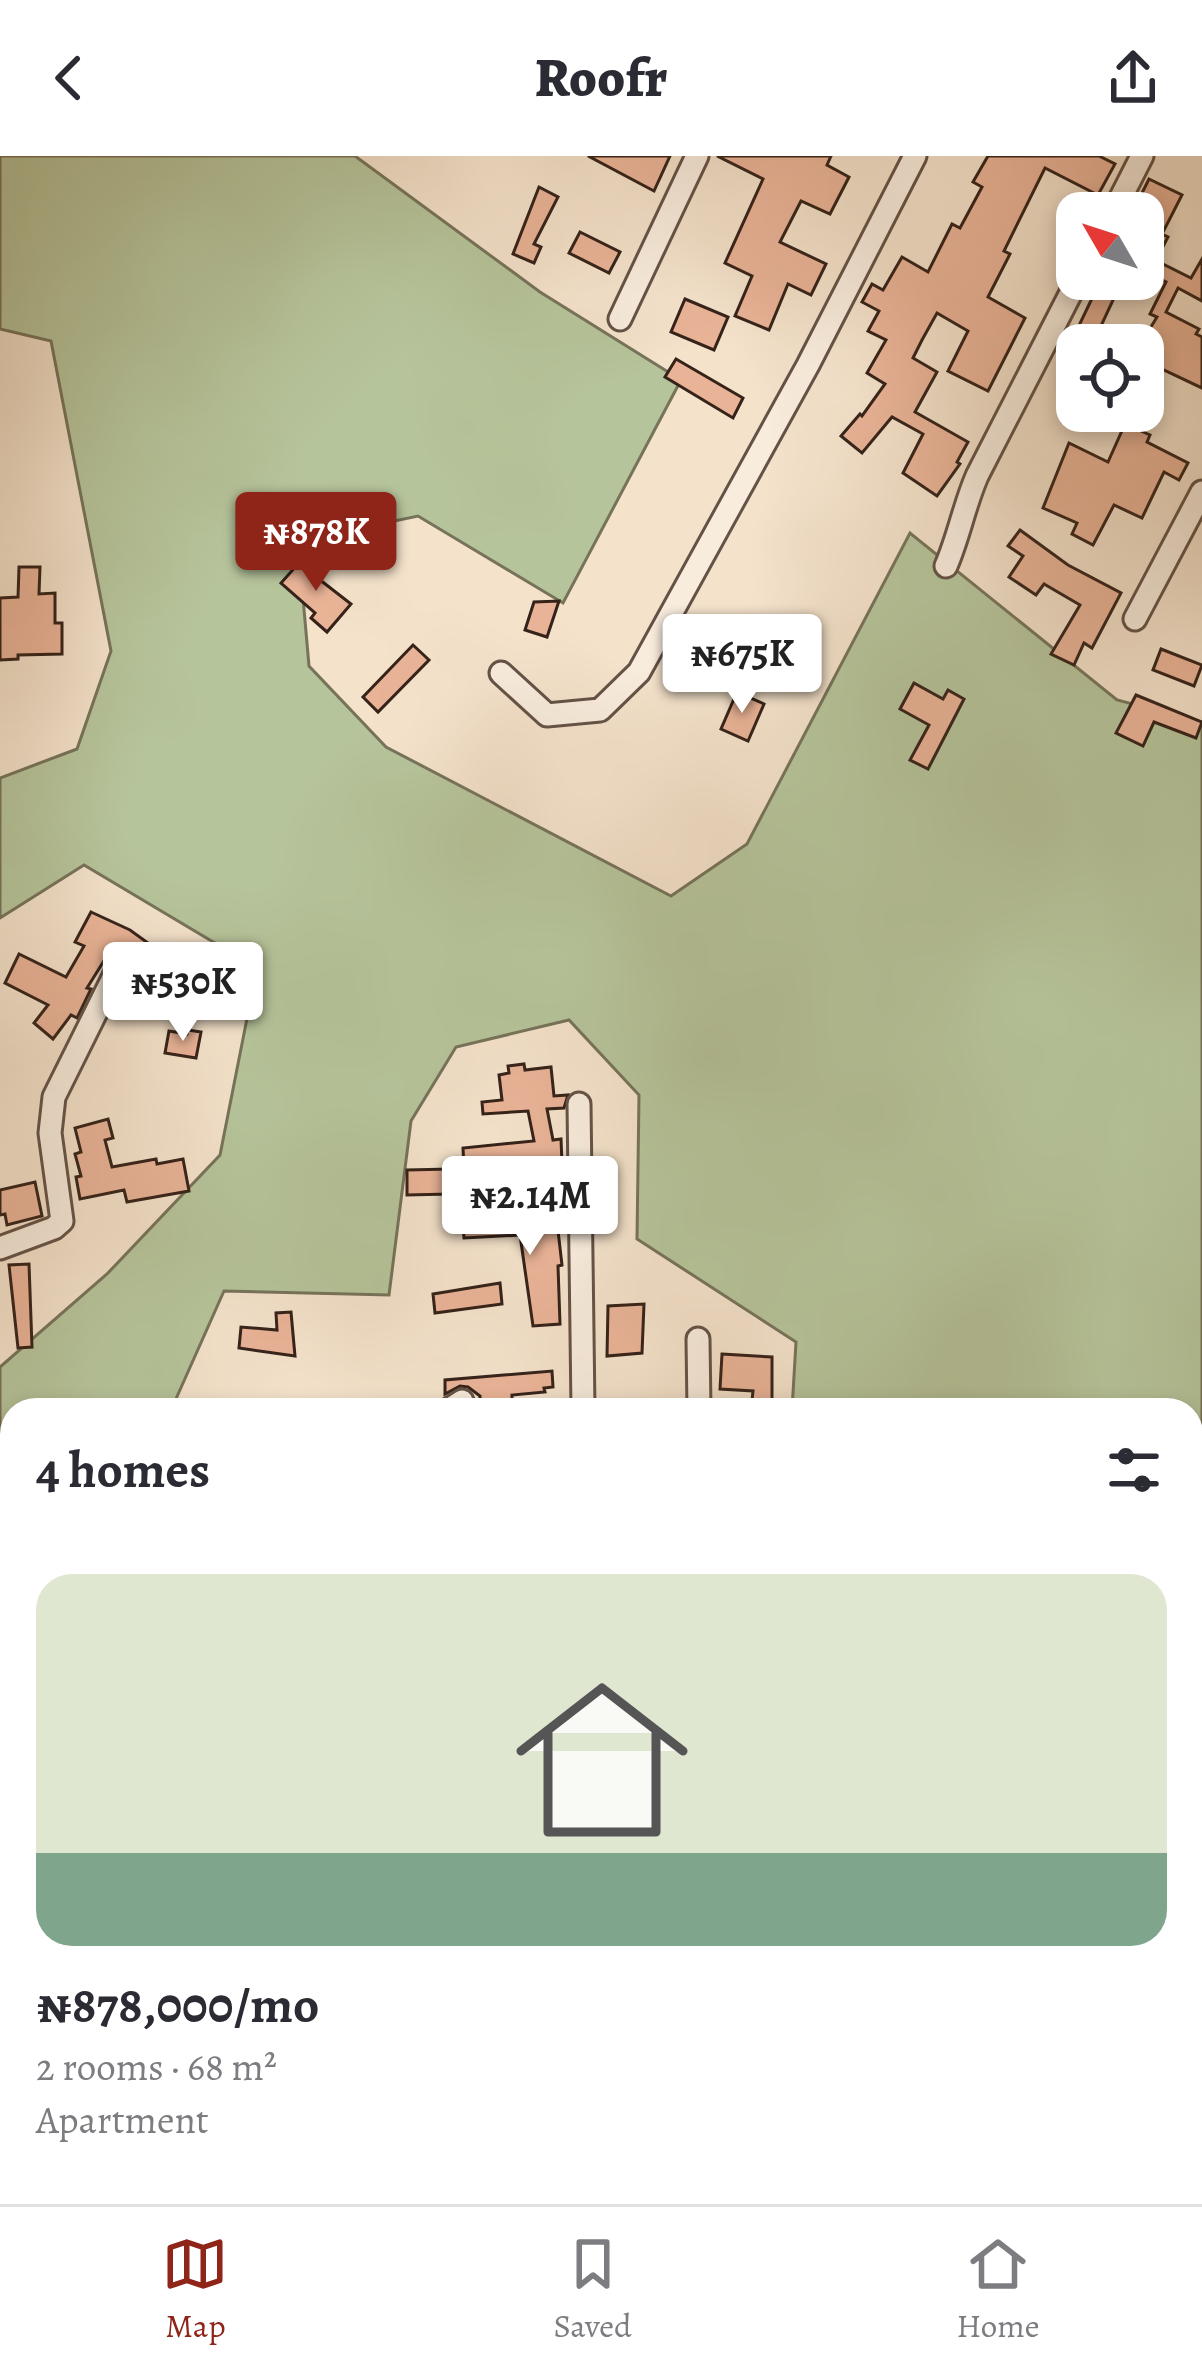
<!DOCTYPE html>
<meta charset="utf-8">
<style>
:root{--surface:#fff;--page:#f7f7f7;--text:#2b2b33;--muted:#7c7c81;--line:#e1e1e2;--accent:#8f2418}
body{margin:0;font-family:Alegreya,serif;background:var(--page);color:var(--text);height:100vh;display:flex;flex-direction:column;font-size:45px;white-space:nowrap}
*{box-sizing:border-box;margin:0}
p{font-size:39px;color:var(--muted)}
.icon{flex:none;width:66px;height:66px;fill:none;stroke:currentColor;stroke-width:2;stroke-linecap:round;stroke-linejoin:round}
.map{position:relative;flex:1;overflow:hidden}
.panel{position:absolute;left:0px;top:1242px;width:1203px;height:807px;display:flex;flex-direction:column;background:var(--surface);border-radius:36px 36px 0 0;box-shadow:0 6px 18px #0003}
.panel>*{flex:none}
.needle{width:78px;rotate:309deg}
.tools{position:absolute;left:1056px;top:36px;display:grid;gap:24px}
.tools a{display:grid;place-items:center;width:108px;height:108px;border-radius:24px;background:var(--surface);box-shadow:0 6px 18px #0003;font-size:60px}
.price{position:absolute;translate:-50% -102px;padding:0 27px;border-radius:12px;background:#fff;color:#222;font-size:39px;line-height:78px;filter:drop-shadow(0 3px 6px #0008)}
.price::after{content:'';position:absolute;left:50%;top:72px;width:36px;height:27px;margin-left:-18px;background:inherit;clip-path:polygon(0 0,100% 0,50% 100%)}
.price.on{background:var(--accent);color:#fff}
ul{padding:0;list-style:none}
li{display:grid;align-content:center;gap:24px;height:636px;padding:0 36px}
li span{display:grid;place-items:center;height:372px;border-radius:36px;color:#555}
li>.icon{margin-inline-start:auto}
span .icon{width:216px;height:216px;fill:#fffc;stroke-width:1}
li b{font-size:51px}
h2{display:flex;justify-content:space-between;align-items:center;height:144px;padding:0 36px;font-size:51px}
header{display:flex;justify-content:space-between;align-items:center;height:156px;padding:0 36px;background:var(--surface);font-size:54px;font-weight:800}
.dock{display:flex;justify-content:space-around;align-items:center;height:168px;border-top:3px solid var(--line);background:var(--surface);font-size:33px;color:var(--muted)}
.dock a{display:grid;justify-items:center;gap:6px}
.dock .on{color:var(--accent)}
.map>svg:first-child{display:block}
</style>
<header><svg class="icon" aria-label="back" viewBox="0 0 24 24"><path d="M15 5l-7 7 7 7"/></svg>Roofr<svg class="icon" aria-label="share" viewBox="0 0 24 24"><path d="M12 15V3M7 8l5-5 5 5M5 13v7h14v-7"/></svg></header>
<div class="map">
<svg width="1202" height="2048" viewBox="0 0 1202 2048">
<rect width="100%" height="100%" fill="#f4e2cb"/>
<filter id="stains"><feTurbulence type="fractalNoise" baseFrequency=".00167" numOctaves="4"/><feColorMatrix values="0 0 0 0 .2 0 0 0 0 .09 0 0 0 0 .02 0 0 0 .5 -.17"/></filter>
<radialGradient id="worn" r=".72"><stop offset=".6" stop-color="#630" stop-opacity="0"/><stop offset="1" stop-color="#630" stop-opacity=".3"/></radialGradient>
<!-- green -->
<g fill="#b6c49b" stroke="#76735a" stroke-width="3">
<path d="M0 0H355L540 136 681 224 563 447 418 360 298 385 309 510 386 591 671 740 747 688 910 377 1117 544 1202 566V1541L1191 1534V1254H792L796 1186 637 1083 639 939 569 864 456 891 411 965 389 1139 224 1135 171 1254H12V1470H0V1211L107 1118 220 999 257 812 84 709 0 762V622L77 593 111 495 51 185 0 173Z"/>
<path d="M177 2037H341L331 2048H176Z"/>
</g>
<!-- building -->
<g fill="#e9b397" stroke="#352219" stroke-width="3">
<path d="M588 0H670L654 35Z"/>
<path d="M717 0H831L827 9 849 21 830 58 801 45 780 86 826 108 811 139 788 128 769 174 735 160 752 120 725 107 763 23Z"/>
<path d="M988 0H1099L1115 8 1098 39 1045 12 1004 95 1010 98 988 141 1025 162 988 235 948 215 968 175 937 157 922 184 913 202 937 216 915 256 968 286 957 306 960 308 937 340 903 317 923 278 892 261 862 297 841 280 860 258 862 260 885 228 867 217 886 184 868 175 879 155 862 146 872 128 883 134 902 101 928 116 952 68 960 72 982 31 973 26Z"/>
<path d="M1149 23 1182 39 1162 78 1168 81 1157 102 1143 95V57H1132Z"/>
<path d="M539 31 558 41 534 88 541 91 534 107 513 98Z"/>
<path d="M580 76 620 96 609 117 569 97Z"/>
<path d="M1147 100 1191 122 1202 103V145L1178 132 1166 156 1199 173 1196 178 1202 181V232L1143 204V184L1157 161 1150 158 1166 126 1143 114Z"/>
<path d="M1096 134 1114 142 1100 172 1135 189H1087L1073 182Z"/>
<path d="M685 143 728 161 714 194 671 176Z"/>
<path d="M676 203 743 242 733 262 665 221Z"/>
<path d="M1125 268 1150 279 1147 286 1188 307 1179 324 1164 316 1142 362 1114 349 1093 389 1072 378 1077 367 1043 352 1069 287 1108 306Z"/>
<path d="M1020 374 1068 409 1121 437 1092 492 1084 487 1074 509 1051 498 1080 449 1044 428 1036 439 1009 421 1023 400 1008 390Z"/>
<path d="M306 399 322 413 315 420 351 448 327 476 311 462 315 457 281 427Z"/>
<path d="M19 411H40L39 438 55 437V467H62V498L18 499V503L0 504V442L18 441Z"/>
<path d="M559 445 547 481 525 474 534 446Z"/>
<path d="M413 489 429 504 378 556 363 541Z"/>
<path d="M1161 493 1202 509 1194 530 1153 514Z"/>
<path d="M914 527 943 543 948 534 964 543 928 613 910 604 929 569 900 553Z"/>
<path d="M737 536 764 548 748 585 721 573Z"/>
<path d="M1136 539 1202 566 1196 582 1154 566 1143 590 1116 577Z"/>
<path d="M91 756 130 774 148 787 134 806 118 794 113 803 107 800 87 832 91 833 77 862 71 859 53 883 34 867 48 849 5 827 19 798 66 821 84 790 75 786Z"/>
<path d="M207 800 228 824 215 843 189 820Z"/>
<path d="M188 874 201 876 196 902 165 897 169 875 187 878Z"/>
<path d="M524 908 525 914 551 911 554 940 568 939 564 952 547 953 553 984 561 983 563 1033 489 1036V1012L464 1013 463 992 534 985 528 955 483 958 482 946 502 944 499 919 509 917 508 910Z"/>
<path d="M108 963 113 982 105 984 112 1011 156 1003 157 1008 183 1003 189 1035 127 1046 124 1034 80 1043 76 1021 81 1020 75 998 81 996 75 972Z"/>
<path d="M450 1013V1038L407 1039V1014Z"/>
<path d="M35 1026 42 1060 7 1069 5 1058 0 1059V1034Z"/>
<path d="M479 1057 480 1065 556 1057 562 1109 558 1110 560 1168 533 1170 520 1079 464 1082 462 1059Z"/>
<path d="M29 1108 32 1191 18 1192 9 1109Z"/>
<path d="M500 1127 502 1148 435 1157 433 1138Z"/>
<path d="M644 1148 642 1197 607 1200 608 1150Z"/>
<path d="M291 1156 295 1200 239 1192 241 1171 277 1174 276 1157Z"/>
<path d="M722 1198 772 1201V1254H751L753 1235 720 1233Z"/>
<path d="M552 1215 553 1231 544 1232 545 1236 512 1239V1254H480V1240L468 1231 460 1230 445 1238V1224Z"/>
</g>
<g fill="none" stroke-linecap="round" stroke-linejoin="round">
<defs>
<g id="minor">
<path d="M1113 57 1142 0"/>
<path d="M620 163 697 0"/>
<path d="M946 410C959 380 964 350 977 320L1078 123"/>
<path d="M1135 463 1202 336"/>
<path d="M501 517 547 559 600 554 639 516 808 209 915 0"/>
<path d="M579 948 583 1254"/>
<path d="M0 1092 54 1072 62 1065 50 977 54 941 115 818"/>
<path d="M698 1183 699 1254"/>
<path d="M448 1254 462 1245"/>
<path d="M0 1765H12"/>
<path d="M1191 1848 1202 1851"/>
<path d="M0 1972H12"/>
<path d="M364 2037 371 2048"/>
<path d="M703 2037 707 2048"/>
<path d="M1010 2037 1084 2048"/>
<path d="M529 2048 549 2037"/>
<path d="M949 2048 979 2037"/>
</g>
</defs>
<!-- minor casing -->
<use href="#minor" stroke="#655246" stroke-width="27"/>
<!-- minor -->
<use href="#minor" stroke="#f8ecdd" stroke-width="21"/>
</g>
<rect width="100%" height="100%" filter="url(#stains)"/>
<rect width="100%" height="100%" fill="url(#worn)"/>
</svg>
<div class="tools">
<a><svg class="needle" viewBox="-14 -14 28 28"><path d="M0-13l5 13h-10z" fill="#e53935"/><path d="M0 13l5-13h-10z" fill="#7c7c81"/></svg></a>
<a><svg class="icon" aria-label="locate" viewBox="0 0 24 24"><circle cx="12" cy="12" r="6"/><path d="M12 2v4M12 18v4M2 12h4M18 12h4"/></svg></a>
</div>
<b class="price on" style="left:316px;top:438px">₦878K</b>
<b class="price" style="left:742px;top:560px">₦675K</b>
<b class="price" style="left:183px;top:888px">₦530K</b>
<b class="price" style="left:530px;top:1102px">₦2.14M</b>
<section class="panel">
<h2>4 homes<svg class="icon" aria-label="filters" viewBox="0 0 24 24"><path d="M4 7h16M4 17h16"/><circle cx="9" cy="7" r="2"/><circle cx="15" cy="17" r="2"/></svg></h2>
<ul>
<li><span style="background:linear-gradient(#dfe7d0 75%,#7fa58c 0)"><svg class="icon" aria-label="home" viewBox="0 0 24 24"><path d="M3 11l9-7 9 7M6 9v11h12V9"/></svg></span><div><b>₦878,000/mo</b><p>2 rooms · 68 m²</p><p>Apartment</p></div></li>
</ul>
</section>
</div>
<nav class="dock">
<a class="on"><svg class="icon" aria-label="map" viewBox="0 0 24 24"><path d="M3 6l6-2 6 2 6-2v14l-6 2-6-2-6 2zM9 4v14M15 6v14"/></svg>Map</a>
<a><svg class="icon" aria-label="saved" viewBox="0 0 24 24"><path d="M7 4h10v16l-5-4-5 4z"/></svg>Saved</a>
<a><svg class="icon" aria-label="home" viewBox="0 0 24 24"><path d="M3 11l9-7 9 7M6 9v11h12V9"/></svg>Home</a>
</nav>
